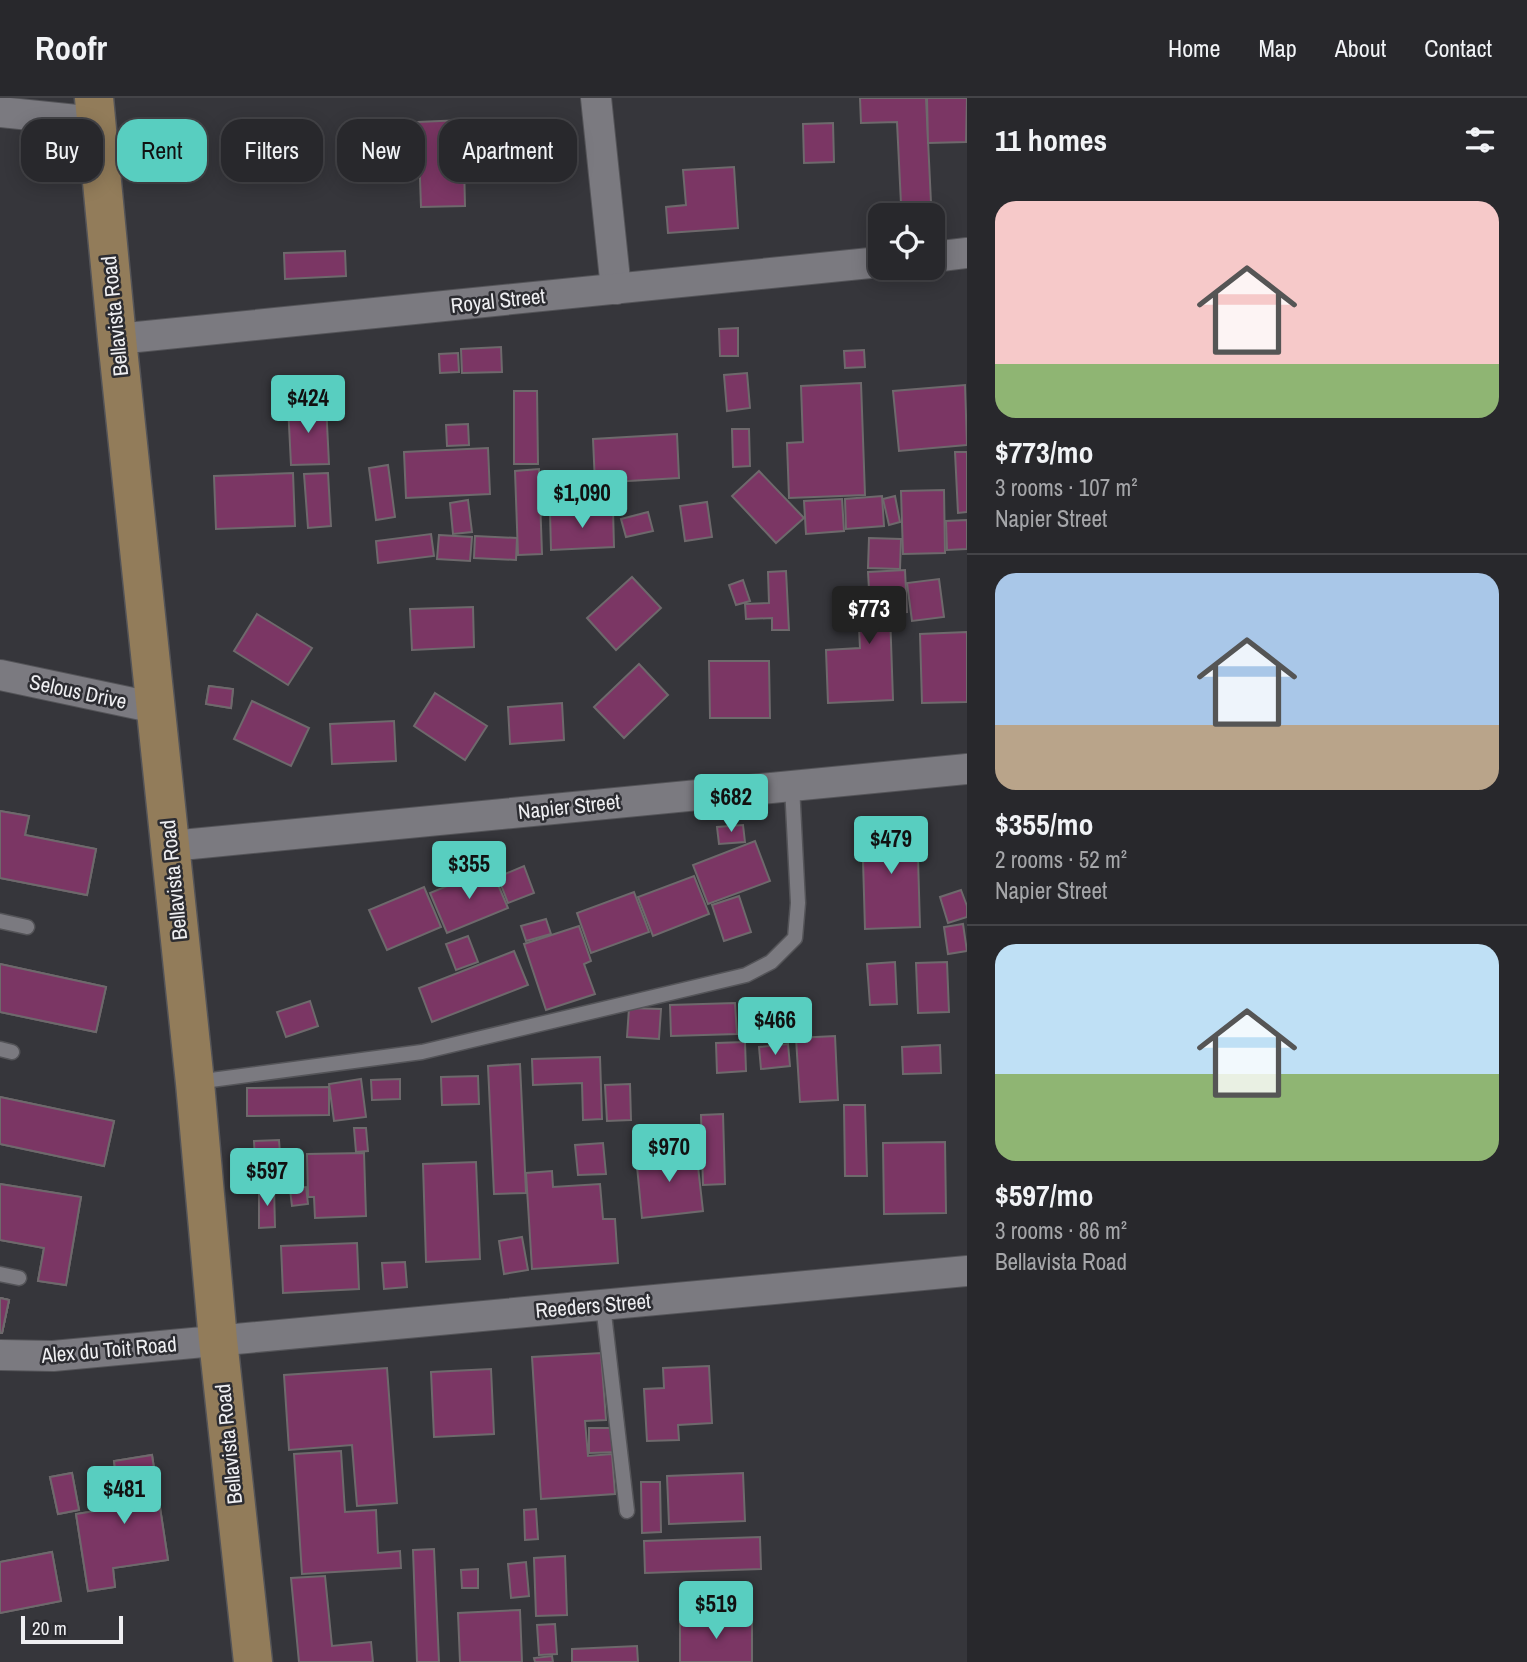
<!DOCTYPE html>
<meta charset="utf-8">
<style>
:root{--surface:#28282c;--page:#303034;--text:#f1f3f6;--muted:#a5a6a9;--line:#444448;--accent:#58cec0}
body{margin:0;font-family:"Archivo Narrow",sans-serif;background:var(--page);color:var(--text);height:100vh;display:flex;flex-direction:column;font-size:26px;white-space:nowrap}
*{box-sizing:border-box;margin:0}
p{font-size:23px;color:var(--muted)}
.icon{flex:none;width:38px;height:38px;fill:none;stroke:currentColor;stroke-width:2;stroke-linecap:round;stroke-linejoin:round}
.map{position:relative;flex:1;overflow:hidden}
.sheet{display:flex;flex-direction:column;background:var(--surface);width:560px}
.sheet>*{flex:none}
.banner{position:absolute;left:21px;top:21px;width:665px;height:63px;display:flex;gap:14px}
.controls{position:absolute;left:868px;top:105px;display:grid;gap:14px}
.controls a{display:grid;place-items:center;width:77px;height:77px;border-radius:14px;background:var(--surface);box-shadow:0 4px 18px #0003,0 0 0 2px var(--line);font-size:35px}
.scale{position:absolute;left:21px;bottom:18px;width:102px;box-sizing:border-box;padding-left:7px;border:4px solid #efeff2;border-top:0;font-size:19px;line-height:24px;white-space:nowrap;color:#efeff2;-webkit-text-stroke:5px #2c2c31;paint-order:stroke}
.price{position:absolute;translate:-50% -60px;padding:0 16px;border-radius:7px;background:var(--accent);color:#111;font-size:23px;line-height:46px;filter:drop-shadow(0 2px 4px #0008)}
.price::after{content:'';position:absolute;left:50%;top:42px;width:21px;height:16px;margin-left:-10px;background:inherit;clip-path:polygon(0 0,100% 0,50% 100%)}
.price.selected{background:#222;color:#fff}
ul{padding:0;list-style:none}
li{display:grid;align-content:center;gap:14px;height:371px;padding:0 28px}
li+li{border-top:2px solid var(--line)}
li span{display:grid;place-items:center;height:217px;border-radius:21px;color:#555}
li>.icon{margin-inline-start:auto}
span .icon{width:126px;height:126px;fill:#fffc;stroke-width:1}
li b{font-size:30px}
h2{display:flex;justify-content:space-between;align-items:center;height:84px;padding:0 28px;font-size:30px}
.chip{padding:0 24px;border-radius:21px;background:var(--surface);box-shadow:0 4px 18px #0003,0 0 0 2px var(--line);font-size:24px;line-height:63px}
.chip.selected{background:var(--accent);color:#111}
header{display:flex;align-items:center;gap:42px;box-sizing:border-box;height:98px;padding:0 35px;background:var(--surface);border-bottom:2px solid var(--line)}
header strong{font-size:33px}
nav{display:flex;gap:38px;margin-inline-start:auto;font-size:24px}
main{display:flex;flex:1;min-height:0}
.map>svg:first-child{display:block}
</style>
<header>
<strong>Roofr</strong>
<nav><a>Home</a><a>Map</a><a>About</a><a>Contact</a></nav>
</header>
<main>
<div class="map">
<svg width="967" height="1564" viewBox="0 0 967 1564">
<rect width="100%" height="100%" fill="#36363b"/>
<!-- building -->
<g fill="#7b3664" stroke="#6e696c" stroke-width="2">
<path d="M860 0H926L931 105 901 106 897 24 861 25Z"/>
<path d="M927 0H967L966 44 928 45Z"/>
<path d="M463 22 465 108 421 109 418 24Z"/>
<path d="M833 25 834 64 804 65 803 26Z"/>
<path d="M734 69 738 130 668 135 666 109 686 107 683 72Z"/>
<path d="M345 153 346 178 285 181 284 155Z"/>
<path d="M738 230V258H720L719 231Z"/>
<path d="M501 249 502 274 462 275 461 251Z"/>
<path d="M864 252 865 269 845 270 844 253Z"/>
<path d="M458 255 459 274 440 275 439 256Z"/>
<path d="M747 275 750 310 727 313 724 277Z"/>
<path d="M861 285 865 397 789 400 787 345 803 344 801 288Z"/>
<path d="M965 287 967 347 899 353 893 293Z"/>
<path d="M514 293H537L538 366H514Z"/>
<path d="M326 306 329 366 291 367 288 307Z"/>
<path d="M468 326 469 347 447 348 446 327Z"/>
<path d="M732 331H749L750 368 733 369Z"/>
<path d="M677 336 679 380 595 385 593 341Z"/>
<path d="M488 350 490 396 406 400 404 354Z"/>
<path d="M955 354H967V414L958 415Z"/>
<path d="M388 367 395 419 376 422 369 370Z"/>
<path d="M539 371 542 456 518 457 515 373Z"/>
<path d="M759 373 804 420 776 445 732 398Z"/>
<path d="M293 375 295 428 216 431 214 378Z"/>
<path d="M328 375 331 428 308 430 304 376Z"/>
<path d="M944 392 945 455 903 456 901 393Z"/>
<path d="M882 398 884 428 846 431 845 401Z"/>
<path d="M895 398 900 424 889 427 883 401Z"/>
<path d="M842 401 844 433 806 436 804 403Z"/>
<path d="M468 402 472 434 453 436 450 405Z"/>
<path d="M707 404 712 439 685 443 680 408Z"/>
<path d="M613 411 614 449 551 452 550 414Z"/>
<path d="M648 414 653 433 626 439 621 421Z"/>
<path d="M967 422V451L947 452 946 423Z"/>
<path d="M431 436 434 458 378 465 376 443Z"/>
<path d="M439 437 472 439 470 463 437 461Z"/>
<path d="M475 438 517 440 516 462 474 460Z"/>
<path d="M869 440 901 441 900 471 868 470Z"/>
<path d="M905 472 907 514 890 515 893 602 828 605 826 552 860 550 858 509H870L868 474Z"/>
<path d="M786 473 789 532H772V520L746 521 745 506 769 505 768 474Z"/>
<path d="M632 479 661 510 616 552 587 520Z"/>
<path d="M939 481 944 519 912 523 907 485Z"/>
<path d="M743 482 750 503 736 507 729 487Z"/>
<path d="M473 509 474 549 412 552 410 511Z"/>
<path d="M257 516 312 550 288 587 234 553Z"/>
<path d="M967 534V604L922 605 920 536Z"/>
<path d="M709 563H769L770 620H710Z"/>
<path d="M639 566 668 597 624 640 594 609Z"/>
<path d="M209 588 233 591 231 610 206 606Z"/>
<path d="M209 588 233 591 231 610 206 606Z"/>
<path d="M435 595 487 628 465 662 414 628Z"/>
<path d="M252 603 309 630 291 668 234 641Z"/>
<path d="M562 605 564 642 510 646 508 609Z"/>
<path d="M394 623 396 663 332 666 330 626Z"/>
<path d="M0 713 29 718 25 737 96 751 87 797 0 780Z"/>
<path d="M0 713 29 718 25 737 96 751 87 797 0 780Z"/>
<path d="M917 725 920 829 865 831 862 727Z"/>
<path d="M743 727 745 744 719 746 717 729Z"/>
<path d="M755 743 770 783 708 806 693 767Z"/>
<path d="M524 768 534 795 508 805 498 779Z"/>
<path d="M491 770 508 810 447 835 430 795Z"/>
<path d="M694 778 709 816 653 838 638 799Z"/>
<path d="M424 789 441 829 387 852 369 812Z"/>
<path d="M961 792 967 808V819L948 825 940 799Z"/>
<path d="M634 794 649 834 591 855 577 815Z"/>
<path d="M739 798 751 834 724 843 712 807Z"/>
<path d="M546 821 551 836 526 843 521 828Z"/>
<path d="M963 826 967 853 948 856 944 829Z"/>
<path d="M579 828 591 863 584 866 595 896 546 912 524 846Z"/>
<path d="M468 838 478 864 456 872 446 846Z"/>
<path d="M514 853 528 887 432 924 419 890Z"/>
<path d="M895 864 897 906 870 907 867 866Z"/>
<path d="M947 864 949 914 918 915 916 865Z"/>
<path d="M0 866 106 889 96 934 0 914Z"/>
<path d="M0 866 106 889 96 934 0 914Z"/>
<path d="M310 903 318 928 286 939 277 914Z"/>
<path d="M735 905 737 936 671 938 670 907Z"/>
<path d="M629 910 661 911 659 941 627 939Z"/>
<path d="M835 938 838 1002 800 1004 796 940Z"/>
<path d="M745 944 746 973 717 975 716 945Z"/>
<path d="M788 946 790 968 761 971 759 949Z"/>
<path d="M940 947 941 975 903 976 902 949Z"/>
<path d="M600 959 602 1021 583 1022 582 985 533 987 532 961Z"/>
<path d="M520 966 526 1095 494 1096 488 968Z"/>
<path d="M478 978 479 1006 442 1007 441 979Z"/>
<path d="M361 981 366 1019 334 1023 329 986Z"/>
<path d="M400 981V1001L372 1002 371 982Z"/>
<path d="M630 986 631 1022 607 1023 605 987Z"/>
<path d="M329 989V1017L247 1018V990Z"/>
<path d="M0 999 114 1023 104 1068 0 1046Z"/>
<path d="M0 999 114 1023 104 1068 0 1046Z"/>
<path d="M844 1007H865L867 1078H845Z"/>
<path d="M723 1016 725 1086 703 1087 701 1017Z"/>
<path d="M354 1030H366L368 1053 356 1054Z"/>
<path d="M279 1042 282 1082 256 1083 254 1043Z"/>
<path d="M945 1044 946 1115 884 1116 883 1045Z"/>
<path d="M603 1045 606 1076 578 1077 575 1047Z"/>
<path d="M696 1051 703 1113 642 1120 636 1058Z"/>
<path d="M364 1055 366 1118 315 1120 314 1099H308L307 1056Z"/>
<path d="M476 1064 480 1161 426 1164 423 1066Z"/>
<path d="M552 1073 553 1089 600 1086 603 1121H615L618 1165 532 1171 526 1075Z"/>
<path d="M0 1086 81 1099 66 1187 38 1183 44 1150 0 1142Z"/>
<path d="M0 1086 81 1099 66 1187 38 1183 44 1150 0 1142Z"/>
<path d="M274 1089 275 1129 259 1130V1090Z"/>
<path d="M306 1089 308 1106 292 1108 290 1091Z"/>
<path d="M522 1139 528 1172 504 1176 499 1143Z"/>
<path d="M357 1145 359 1191 283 1195 281 1148Z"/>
<path d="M405 1164 407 1189 384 1191 382 1165Z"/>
<path d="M0 1200 9 1202 2 1235H0Z"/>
<path d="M0 1200 9 1202 2 1235H0Z"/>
<path d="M0 1200 9 1202 2 1235H0Z"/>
<path d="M0 1200 9 1202 2 1235H0Z"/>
<path d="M601 1255 606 1322 585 1323 588 1358 612 1356 615 1396 541 1401 532 1259Z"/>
<path d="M709 1268 712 1325 678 1327 679 1342 647 1343 644 1291 664 1290 663 1270Z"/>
<path d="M387 1270 397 1405 357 1408 352 1347 289 1352 284 1277Z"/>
<path d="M491 1271 494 1336 434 1339 431 1274Z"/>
<path d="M589 1330H617L618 1354 589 1355Z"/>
<path d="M341 1353 345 1414 376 1412 378 1455 400 1453 401 1470 302 1476 294 1356Z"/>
<path d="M152 1357 168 1462 113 1470 115 1489 88 1493 76 1416 120 1409 114 1363Z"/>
<path d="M152 1357 168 1462 113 1470 115 1489 88 1493 76 1416 120 1409 114 1363Z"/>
<path d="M72 1375 79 1412 58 1416 50 1379Z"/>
<path d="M72 1375 79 1412 58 1416 50 1379Z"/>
<path d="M743 1375 745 1423 669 1426 667 1378Z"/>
<path d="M641 1384H660L661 1434 642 1435Z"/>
<path d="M536 1411 538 1441 525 1442 524 1412Z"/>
<path d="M760 1439 761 1471 645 1475 644 1443Z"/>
<path d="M434 1451 439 1564H417L413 1452Z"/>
<path d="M52 1454 61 1503 0 1515V1464Z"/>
<path d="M52 1454 61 1503 0 1515V1464Z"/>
<path d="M565 1458 567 1517 536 1518 534 1460Z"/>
<path d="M526 1464 529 1498 511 1500 508 1466Z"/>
<path d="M478 1471V1490H462L461 1472Z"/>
<path d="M325 1478 332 1548 371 1544 373 1564H299L291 1480Z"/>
<path d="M520 1512 522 1564H460L458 1515Z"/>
<path d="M752 1521V1564H680V1522Z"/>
<path d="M555 1526 557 1556 539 1557 537 1527Z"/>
<path d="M637 1548 638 1564H572V1551Z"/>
<path d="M552 1558 553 1564H535L534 1560Z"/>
</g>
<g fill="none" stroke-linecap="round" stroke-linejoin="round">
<defs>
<g id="lane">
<path d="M0 823 27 829"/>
<path d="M0 951 12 954"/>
<path d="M196 984 422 954 746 877 771 864 795 840 798 805 792 688"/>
<path d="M0 1176 19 1180"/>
<path d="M603 1207 627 1413"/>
</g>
<g id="street">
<path d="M596 0 616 191"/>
<path d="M0 14 96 24"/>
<path d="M933 159 967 155"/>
<path d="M117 241 880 164"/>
<path d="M0 577 156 610"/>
<path d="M171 748 967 671"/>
<path d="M0 1257 53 1258 967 1173"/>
</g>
<path id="secondary" d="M94 0 117 241 195 985 218 1242 253 1564"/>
</defs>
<!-- lane casing -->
<use href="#lane" stroke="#545458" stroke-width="17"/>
<!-- street casing -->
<use href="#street" stroke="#545458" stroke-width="32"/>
<!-- secondary casing -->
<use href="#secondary" stroke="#545458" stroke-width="41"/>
<!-- lane -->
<use href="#lane" stroke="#7b7a80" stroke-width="14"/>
<!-- street -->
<use href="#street" stroke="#7b7a80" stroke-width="30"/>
<!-- secondary -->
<use href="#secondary" stroke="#927c5a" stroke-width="38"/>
</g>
<g text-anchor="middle" stroke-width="5" stroke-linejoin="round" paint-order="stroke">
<!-- street labels -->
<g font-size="21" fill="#efeff2" stroke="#2c2c31">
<text transform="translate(498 203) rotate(-6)" y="7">Royal Street</text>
<text transform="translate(115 218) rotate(-96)" y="7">Bellavista Road</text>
<text transform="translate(78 594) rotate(12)" y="7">Selous Drive</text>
<text transform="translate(569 709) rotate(-6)" y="7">Napier Street</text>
<text transform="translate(174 782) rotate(-96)" y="7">Bellavista Road</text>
<text transform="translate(593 1208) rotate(-5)" y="7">Reeders Street</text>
<text transform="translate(109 1252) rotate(-5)" y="7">Alex du Toit Road</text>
<text transform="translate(229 1346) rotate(-96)" y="7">Bellavista Road</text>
</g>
</g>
</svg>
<div class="controls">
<a><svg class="icon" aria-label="locate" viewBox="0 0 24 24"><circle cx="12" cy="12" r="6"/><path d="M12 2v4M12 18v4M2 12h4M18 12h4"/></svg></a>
</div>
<div class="scale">20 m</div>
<b class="price" style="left:308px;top:337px">$424</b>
<b class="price" style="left:582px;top:432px">$1,090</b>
<b class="price selected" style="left:869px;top:548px">$773</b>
<b class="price" style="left:731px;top:736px">$682</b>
<b class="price" style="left:891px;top:778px">$479</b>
<b class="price" style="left:469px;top:803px">$355</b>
<b class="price" style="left:775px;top:959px">$466</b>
<b class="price" style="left:669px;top:1086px">$970</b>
<b class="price" style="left:267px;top:1110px">$597</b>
<b class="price" style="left:124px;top:1428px">$481</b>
<b class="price" style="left:716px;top:1543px">$519</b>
<div class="banner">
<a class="chip">Buy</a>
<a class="chip selected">Rent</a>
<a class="chip">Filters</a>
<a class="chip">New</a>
<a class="chip">Apartment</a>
</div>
</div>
<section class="sheet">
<h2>11 homes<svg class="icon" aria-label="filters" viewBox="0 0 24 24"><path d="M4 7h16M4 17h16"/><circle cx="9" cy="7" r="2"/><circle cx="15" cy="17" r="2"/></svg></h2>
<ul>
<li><span style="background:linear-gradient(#f6c9c9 75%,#8fb573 0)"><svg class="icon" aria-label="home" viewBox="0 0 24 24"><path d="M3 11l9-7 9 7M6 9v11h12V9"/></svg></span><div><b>$773/mo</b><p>3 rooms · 107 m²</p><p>Napier Street</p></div></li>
<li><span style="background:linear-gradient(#a9c7e8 70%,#b9a48a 0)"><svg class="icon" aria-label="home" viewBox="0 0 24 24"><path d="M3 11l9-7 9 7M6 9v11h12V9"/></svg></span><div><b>$355/mo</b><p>2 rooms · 52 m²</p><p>Napier Street</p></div></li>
<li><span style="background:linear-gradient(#bfe0f5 60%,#8fb573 0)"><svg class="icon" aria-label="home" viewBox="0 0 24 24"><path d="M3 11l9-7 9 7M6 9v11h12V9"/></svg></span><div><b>$597/mo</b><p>3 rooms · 86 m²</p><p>Bellavista Road</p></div></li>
</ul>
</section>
</main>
